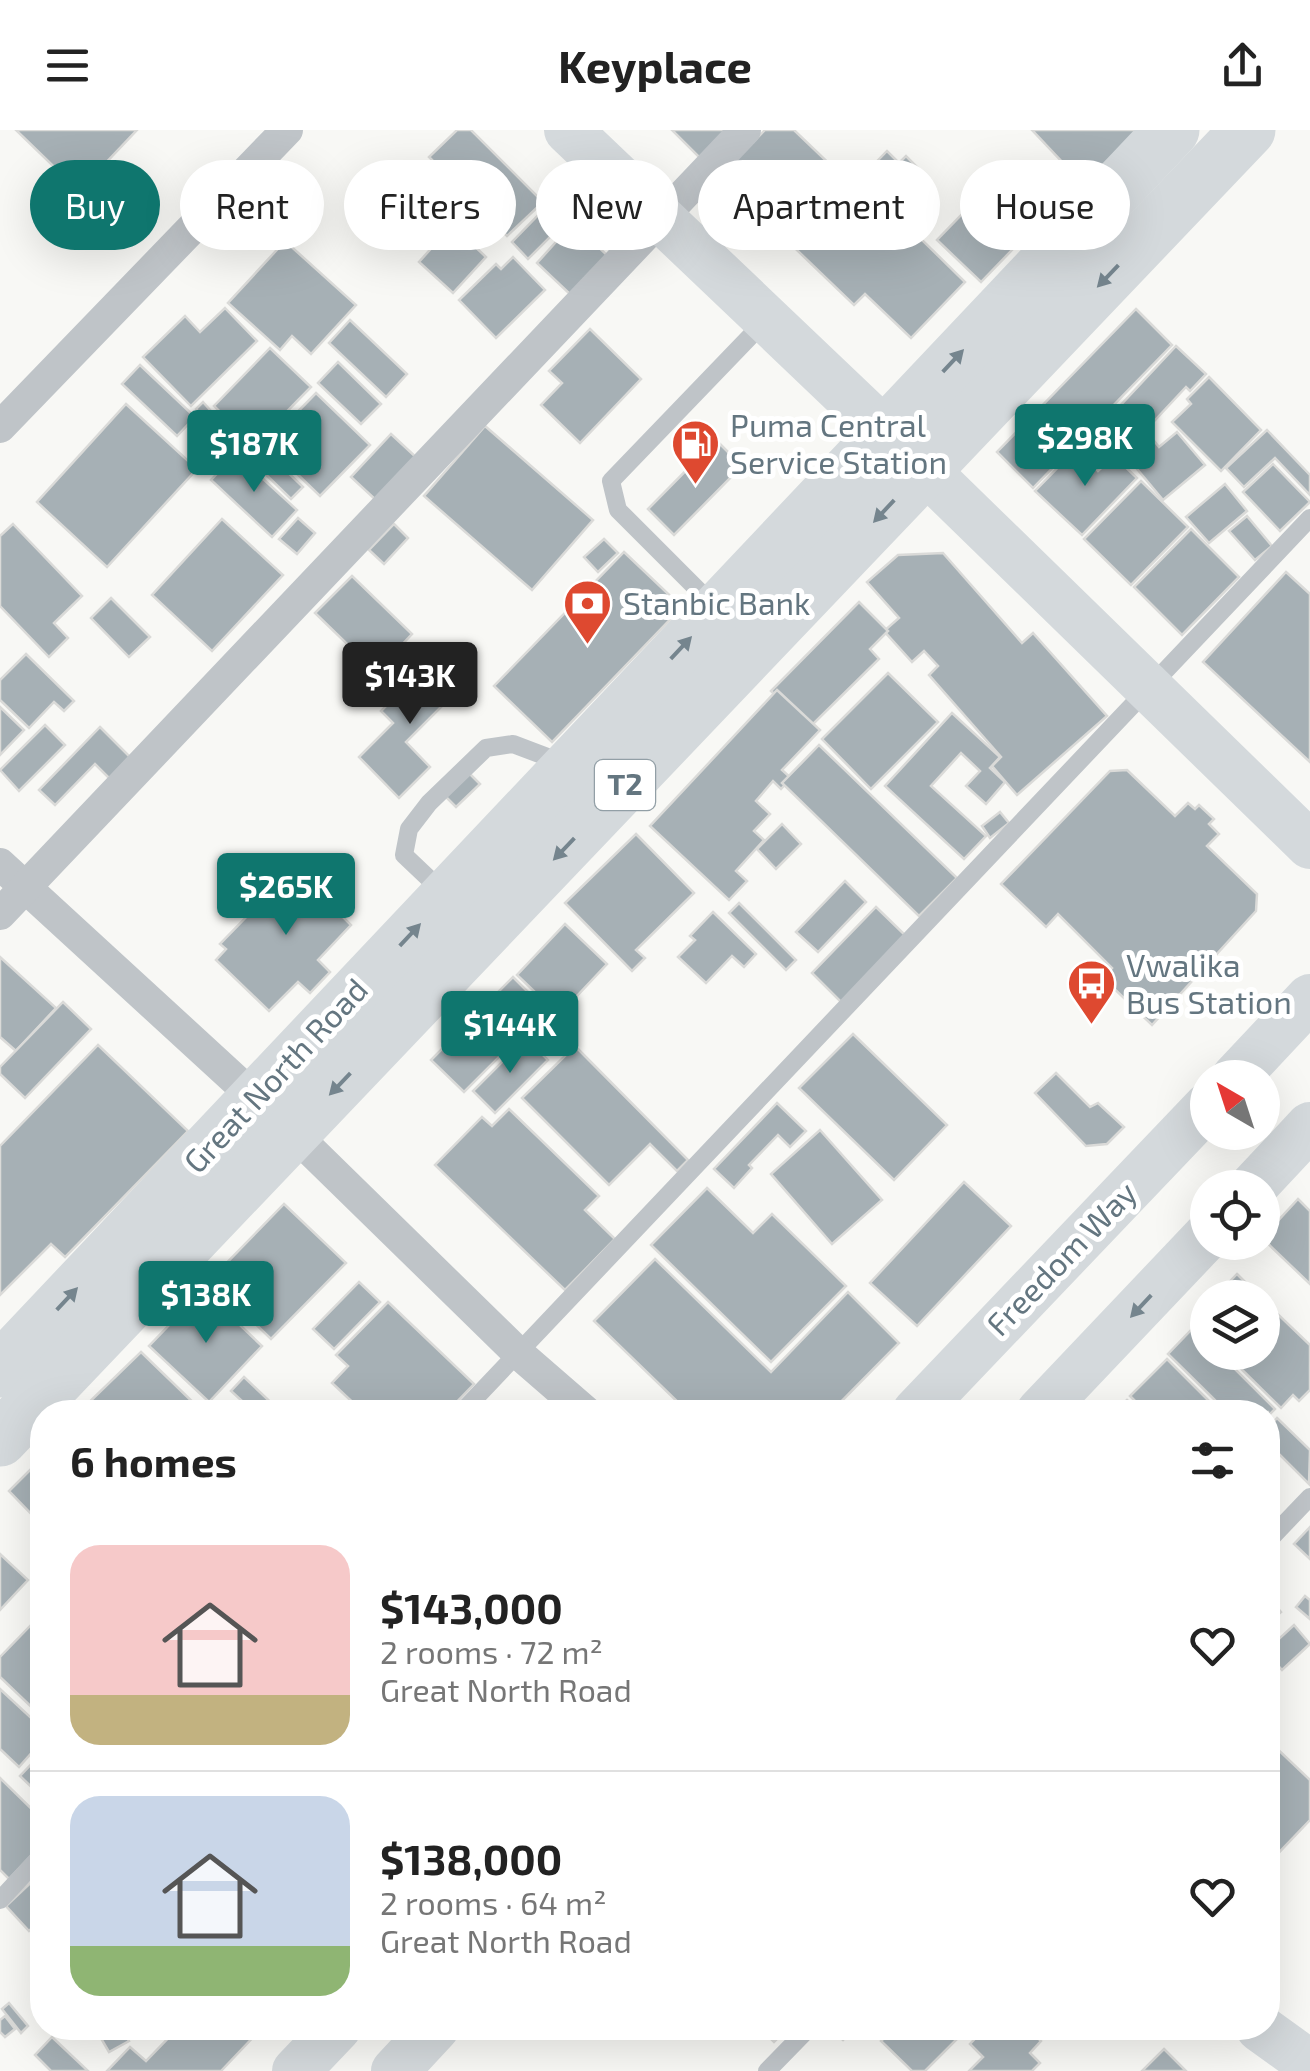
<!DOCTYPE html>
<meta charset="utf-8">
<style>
:root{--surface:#fff;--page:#f6f6f6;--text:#222;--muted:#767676;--line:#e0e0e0;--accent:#0f766e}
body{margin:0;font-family:"Exo 2",sans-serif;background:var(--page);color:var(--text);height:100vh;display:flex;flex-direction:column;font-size:38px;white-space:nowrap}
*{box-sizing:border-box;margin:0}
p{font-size:32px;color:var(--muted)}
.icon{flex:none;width:55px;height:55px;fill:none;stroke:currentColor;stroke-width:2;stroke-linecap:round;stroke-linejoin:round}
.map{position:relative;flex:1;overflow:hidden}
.drawer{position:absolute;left:30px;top:1270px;width:1250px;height:640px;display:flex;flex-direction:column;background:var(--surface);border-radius:40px;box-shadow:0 10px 40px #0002}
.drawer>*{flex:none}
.guide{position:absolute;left:30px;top:30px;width:1250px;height:90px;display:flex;gap:20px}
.needle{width:65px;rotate:321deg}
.tools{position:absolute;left:1190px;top:930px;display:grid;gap:20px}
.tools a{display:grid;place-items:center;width:90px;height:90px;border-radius:50%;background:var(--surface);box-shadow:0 10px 40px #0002;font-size:50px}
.price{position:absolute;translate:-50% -85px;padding:0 22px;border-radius:10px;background:var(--accent);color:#fff;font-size:32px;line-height:65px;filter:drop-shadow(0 2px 5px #0008)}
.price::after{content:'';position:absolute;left:50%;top:60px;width:30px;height:22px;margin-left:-15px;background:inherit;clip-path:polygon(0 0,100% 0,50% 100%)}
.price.current{background:#222;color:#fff}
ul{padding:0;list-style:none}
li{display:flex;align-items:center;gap:30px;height:250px;padding:0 40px}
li+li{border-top:2px solid var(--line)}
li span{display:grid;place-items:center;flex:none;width:280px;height:200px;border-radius:30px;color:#555}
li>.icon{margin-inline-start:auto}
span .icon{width:120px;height:120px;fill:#fffc;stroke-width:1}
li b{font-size:42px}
h2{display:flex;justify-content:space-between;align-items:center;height:120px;padding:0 40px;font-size:42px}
.chip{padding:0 35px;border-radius:45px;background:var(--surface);box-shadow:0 10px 40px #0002;font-size:35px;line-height:90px}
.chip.current{background:var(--accent);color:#fff}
header{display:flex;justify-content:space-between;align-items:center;height:130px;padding:0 40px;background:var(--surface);font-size:45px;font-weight:700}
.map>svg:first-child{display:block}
</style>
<header><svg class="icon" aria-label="menu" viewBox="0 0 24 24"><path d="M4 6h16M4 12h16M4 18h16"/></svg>Keyplace<svg class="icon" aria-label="share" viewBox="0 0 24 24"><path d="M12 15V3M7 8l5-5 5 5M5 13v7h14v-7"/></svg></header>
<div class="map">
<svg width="1310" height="1941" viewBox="0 0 1310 1941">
<rect width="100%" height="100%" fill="#f8f8f5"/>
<!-- building -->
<g fill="#a6b0b5" stroke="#dadad8" stroke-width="2.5">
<path d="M16 0H137L79 61Z"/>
<path d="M457 0H471L543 72 507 106 429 27Z"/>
<path d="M672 0H727L700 28Z"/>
<path d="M765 0H794L839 43 829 53 843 66 887 21 899 33 906 26 929 49 889 91 910 112 917 105 965 152 911 208 865 164 854 175 720 46Z"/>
<path d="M1032 0H1140L1083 54Z"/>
<path d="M998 47 1042 89 981 152 937 110Z"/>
<path d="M549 74 566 91 528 129 512 112Z"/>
<path d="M573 93 610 128 573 167 537 133Z"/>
<path d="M452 95 486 127 453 163 419 132Z"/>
<path d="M285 111 356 175 311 224 292 206 280 220 228 173Z"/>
<path d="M513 127 545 160 496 208 459 170 496 134 501 139Z"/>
<path d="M225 178 257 211 191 276 143 227 185 186 200 202Z"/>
<path d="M1136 179 1172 215 1033 358 997 322Z"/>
<path d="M350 190 407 244 386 267 329 213Z"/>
<path d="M590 199 641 249 580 313 541 275 562 253 549 241Z"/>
<path d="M1176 216 1206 244 1190 261 1186 257 1130 317 1117 305 1103 321 1089 309Z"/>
<path d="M270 218 311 257 254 315 214 276Z"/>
<path d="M338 232 381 274 361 294 318 253Z"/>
<path d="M140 235 195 287 177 306 122 254Z"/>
<path d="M1209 247 1261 300 1221 341 1172 292 1191 274 1187 269Z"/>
<path d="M316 263 370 315 320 366 266 314Z"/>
<path d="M203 272 226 298 219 304 196 279Z"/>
<path d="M126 274 197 339 107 437 37 372Z"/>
<path d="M485 296 593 390 532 460 424 366Z"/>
<path d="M1267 300 1310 345V365L1275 328 1244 357 1226 338Z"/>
<path d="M1177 302 1205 335 1163 370 1127 327 1151 307 1159 317Z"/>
<path d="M391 304 418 329 378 372 351 347Z"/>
<path d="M716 310 742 336 674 405 648 379Z"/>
<path d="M1076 319 1098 341 1114 326 1137 348 1082 405 1035 361Z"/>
<path d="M266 321 303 357 291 369 255 334Z"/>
<path d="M236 324 297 380 272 407 211 350Z"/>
<path d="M1273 334 1310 372 1280 401 1243 362Z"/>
<path d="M1141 351 1188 397 1131 455 1084 409Z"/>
<path d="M1225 354 1247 381 1209 413 1186 387Z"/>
<path d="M1247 386 1272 416 1255 430 1229 401Z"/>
<path d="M298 388 315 403 297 424 279 409Z"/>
<path d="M222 389 283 445 212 521 152 465Z"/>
<path d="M13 394 82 466 54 493 68 508 49 527 0 476V406Z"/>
<path d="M394 394 408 408 384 434 369 420Z"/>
<path d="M1191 399 1239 447 1182 505 1134 457Z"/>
<path d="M604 409 618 423 598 442 584 427Z"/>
<path d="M624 422 682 477 552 612 494 556Z"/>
<path d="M943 423 1022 513 1033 503 1107 586 1017 665 992 636 1001 627 929 545 938 536 924 521 912 532 884 501 899 488 867 452 898 425Z"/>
<path d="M1286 442 1310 464V632L1203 532Z"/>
<path d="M352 446 412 504 376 542 315 483Z"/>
<path d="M111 468 150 507 129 527 91 488Z"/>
<path d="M859 472 888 501 870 519 879 529 809 598 771 561Z"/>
<path d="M26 524 74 571 64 581 54 572 29 598 0 570V550Z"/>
<path d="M436 526 464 554 406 612 430 637 399 668 359 627 393 593 381 581Z"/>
<path d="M888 543 938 592 871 659 822 609Z"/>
<path d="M777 560 820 600 782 640 791 648 781 659 773 651 756 671 770 684 754 701 764 710 736 741 747 751 729 770 650 696Z"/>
<path d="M0 577 24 600 0 625Z"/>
<path d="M952 583 1000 627 990 638 1005 652 986 674 966 656 980 641 961 623 931 656 986 706 964 729 885 656Z"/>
<path d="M45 595 65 615 19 661 0 640Z"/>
<path d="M100 597 136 633 115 654 95 634 55 675 39 660Z"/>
<path d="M819 615 957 748 919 786 782 653Z"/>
<path d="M460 634 480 654 456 677 437 658Z"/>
<path d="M1127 640 1175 686 1188 673 1195 679 1199 675 1214 689 1209 694 1219 704 1207 716 1257 764 1256 781 1152 895 1103 848 1112 838 1058 784 1046 797 1001 754 1110 641Z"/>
<path d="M1000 682 1009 693 990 708 982 696Z"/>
<path d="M782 694 801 714 776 739 757 719Z"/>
<path d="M636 704 694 763 636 820 645 828 632 841 565 773Z"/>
<path d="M292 740 309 756 324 740 350 766 336 780 351 795 318 830 330 842 310 863 298 852 269 881 216 830 226 819 220 814Z"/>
<path d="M845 751 866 772 818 822 796 802Z"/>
<path d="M739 773 796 830 786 840 729 783Z"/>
<path d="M876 777 906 806 842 873 812 843Z"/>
<path d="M713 782 756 824 744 837 732 826 706 853 678 827 695 810 690 806Z"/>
<path d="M565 794 607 834 559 885 517 845Z"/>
<path d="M0 827 56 878 16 921 0 907Z"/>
<path d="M513 847 546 880 464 962 431 930Z"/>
<path d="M63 872 91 899 25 968 0 944V937Z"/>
<path d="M853 904 947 995 894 1050 799 958Z"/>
<path d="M526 908 548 930 495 983 473 961Z"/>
<path d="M98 915 188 1001 65 1127 51 1114 0 1165V1016Z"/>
<path d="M575 916 688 1030 677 1041 650 1014 609 1055 522 968Z"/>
<path d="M1056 943 1090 977 1098 973 1124 997 1107 1014 1086 1016 1035 963Z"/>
<path d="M777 973 806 1001 790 1017 778 1005 749 1035 752 1038 734 1058 714 1039Z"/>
<path d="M509 979 599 1066 585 1080 615 1109 565 1160 435 1035 482 987 492 996Z"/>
<path d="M820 1000 882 1070 832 1114 771 1044Z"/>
<path d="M964 1052 1011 1096 917 1196 870 1153Z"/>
<path d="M707 1058 753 1103 772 1084 846 1156 771 1232 651 1115Z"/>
<path d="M1298 1069 1310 1081V1154L1262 1108Z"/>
<path d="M284 1074 346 1133 271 1209 210 1150Z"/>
<path d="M655 1129 771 1242 848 1162 899 1213 831 1282H688L594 1191Z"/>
<path d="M1237 1144 1261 1168H1214Z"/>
<path d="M359 1152 380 1172 334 1219 313 1199Z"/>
<path d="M203 1160 262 1216 209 1272 149 1216Z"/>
<path d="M1262 1169 1310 1215V1260L1299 1271 1293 1265 1281 1278 1224 1222H1262Z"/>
<path d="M388 1172 474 1254 447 1282H363L332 1253 348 1236 336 1225Z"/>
<path d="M1208 1174V1206L1192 1191Z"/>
<path d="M1193 1198 1208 1212V1222H1218L1275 1279 1268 1286V1282H1227L1168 1224Z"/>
<path d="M141 1222 203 1282H79Z"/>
<path d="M1167 1229 1220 1282H1146L1130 1266Z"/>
<path d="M244 1247 281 1282H254L231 1261Z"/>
<path d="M1127 1270 1140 1282H1114Z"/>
<path d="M1277 1288 1310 1320 1309 1354 1268 1313V1298Z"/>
<path d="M42 1328V1395L9 1361Z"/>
<path d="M1310 1397V1429L1294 1414Z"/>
<path d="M0 1424 28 1450 0 1480Z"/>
<path d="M1268 1466 1281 1482 1268 1493Z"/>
<path d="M1305 1466 1310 1470V1489L1296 1477Z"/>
<path d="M31 1495 42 1507V1587L0 1547V1527Z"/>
<path d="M1294 1495 1310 1514 1282 1540 1268 1524V1519Z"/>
<path d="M0 1559 42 1598V1611L19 1637 0 1619Z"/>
<path d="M1268 1610 1310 1650V1690L1268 1734Z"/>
<path d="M42 1623V1667L20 1646Z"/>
<path d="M0 1648 42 1689V1714L9 1749 0 1740Z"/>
<path d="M42 1742V1763L36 1769 42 1776V1789L29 1801 6 1776Z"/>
<path d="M9 1873 28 1896 21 1903 2 1879Z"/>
<path d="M5 1886 15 1899 5 1907 0 1902V1890Z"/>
<path d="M95 1898H122L129 1911 109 1922Z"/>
<path d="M178 1898H262L221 1941H107L130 1917 146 1931Z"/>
<path d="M760 1898H788L774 1912Z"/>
<path d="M834 1898H855L843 1910 832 1900Z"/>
<path d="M894 1898H932L937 1903 942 1898H949L959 1907 925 1941H912L881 1911Z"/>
<path d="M985 1898H994L999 1902 1003 1898H1028L1041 1911 1030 1923 1040 1933 1032 1941H969L983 1927 970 1914Z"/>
<path d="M52 1907 88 1941H51L35 1925Z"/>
<path d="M1164 1919 1186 1941H1142Z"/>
</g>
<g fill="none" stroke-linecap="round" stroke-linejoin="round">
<!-- lane -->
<g stroke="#bfc4c8" stroke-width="18">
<path d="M714 476 618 380 611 351 766 190"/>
<path d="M443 762 404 725 409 699 429 673 486 618 513 614 563 633"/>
<path d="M462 1282 1310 388"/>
<path d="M1268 1411 1310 1367"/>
<path d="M0 1770 42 1725"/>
<path d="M767 1941 809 1898"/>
</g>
<!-- street -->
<g stroke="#bfc4c8" stroke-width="32">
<path d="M0 297 287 0"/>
<path d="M0 734 255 968"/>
<path d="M0 784 745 0"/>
<path d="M293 1003 518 1223 586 1282"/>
</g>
<!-- secondary -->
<g stroke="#d4d9dc" stroke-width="48">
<path d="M568 0 885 302"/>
<path d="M924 339 1310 715"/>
<path d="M1235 948 1310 868"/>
<path d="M1252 1058 1310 996"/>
<path d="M916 1282 1208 976"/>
<path d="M1040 1282 1208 1105"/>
<path d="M1260 1898 1310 1934"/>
<path d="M296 1941 337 1898"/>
<path d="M395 1941 435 1898"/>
</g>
<!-- highway -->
<g stroke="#d4d9dc" stroke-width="55">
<path d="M0 1240 1172 0"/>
<path d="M0 1309 1248 0"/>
</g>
</g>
<!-- one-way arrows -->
<defs><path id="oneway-solid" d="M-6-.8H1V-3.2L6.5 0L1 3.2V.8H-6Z" transform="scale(2.5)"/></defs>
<g fill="#75858e">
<use href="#oneway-solid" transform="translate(1108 146) rotate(134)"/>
<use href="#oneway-solid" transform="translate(953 231) rotate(-47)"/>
<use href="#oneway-solid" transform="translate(884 381) rotate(133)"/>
<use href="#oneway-solid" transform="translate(681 518) rotate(-47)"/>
<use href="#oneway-solid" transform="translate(564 719) rotate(134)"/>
<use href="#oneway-solid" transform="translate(410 805) rotate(-47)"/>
<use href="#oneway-solid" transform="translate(340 954) rotate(134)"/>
<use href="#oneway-solid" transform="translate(67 1169) rotate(-47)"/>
<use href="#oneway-solid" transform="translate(1141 1176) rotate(133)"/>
</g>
<!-- icons -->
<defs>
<symbol id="fuel-pin" viewBox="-11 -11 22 30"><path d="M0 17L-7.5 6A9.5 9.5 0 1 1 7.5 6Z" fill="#de4930" stroke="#fff"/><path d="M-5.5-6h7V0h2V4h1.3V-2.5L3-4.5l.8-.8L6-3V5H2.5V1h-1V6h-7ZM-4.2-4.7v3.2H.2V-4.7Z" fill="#fff"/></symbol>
<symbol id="bank-pin" viewBox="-11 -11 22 30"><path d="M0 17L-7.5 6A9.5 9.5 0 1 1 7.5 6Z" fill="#de4930" stroke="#fff"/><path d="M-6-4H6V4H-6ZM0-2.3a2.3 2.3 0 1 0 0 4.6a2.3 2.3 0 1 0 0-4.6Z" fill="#fff"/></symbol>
<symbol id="bus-pin" viewBox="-11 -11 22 30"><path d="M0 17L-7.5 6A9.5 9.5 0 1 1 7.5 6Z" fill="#de4930" stroke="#fff"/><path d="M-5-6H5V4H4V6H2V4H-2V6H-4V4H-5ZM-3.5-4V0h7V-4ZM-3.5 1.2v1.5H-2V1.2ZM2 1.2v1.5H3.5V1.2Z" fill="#fff"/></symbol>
</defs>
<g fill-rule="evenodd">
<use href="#fuel-pin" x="668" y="286" width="55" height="75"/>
<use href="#bank-pin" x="560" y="446" width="55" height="75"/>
<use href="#bus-pin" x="1064" y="826" width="55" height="75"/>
</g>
<g text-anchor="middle" stroke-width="10" stroke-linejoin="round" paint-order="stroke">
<!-- shield labels -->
<rect fill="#fff" stroke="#929fa6" stroke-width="2.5" x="595" y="630" width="60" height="50" rx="8"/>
<g font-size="30" font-weight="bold" fill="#647680">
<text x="625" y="665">T2</text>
</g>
<!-- poi labels -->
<g font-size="32" fill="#647680" stroke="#fff" text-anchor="start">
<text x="730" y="307">Puma Central<tspan x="730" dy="37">Service Station</tspan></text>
<text x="623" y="485">Stanbic Bank</text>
<text x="1126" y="847">Vwalika<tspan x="1126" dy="37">Bus Station</tspan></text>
</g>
<!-- street labels -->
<g font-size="32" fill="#647680" stroke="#fff">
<text transform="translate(276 946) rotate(-47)" y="11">Great North Road</text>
<text transform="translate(1062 1129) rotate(-46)" y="11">Freedom Way</text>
</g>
</g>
</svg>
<div class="tools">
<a><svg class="needle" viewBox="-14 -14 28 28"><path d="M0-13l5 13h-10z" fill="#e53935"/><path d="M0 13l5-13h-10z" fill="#767676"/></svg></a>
<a><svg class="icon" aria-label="locate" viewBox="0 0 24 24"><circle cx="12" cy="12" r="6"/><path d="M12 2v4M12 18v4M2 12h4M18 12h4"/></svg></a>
<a><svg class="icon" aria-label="layers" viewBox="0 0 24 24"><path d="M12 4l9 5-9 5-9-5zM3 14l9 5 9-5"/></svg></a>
</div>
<b class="price" style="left:1085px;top:359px">$298K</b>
<b class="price" style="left:254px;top:365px">$187K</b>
<b class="price current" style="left:410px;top:597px">$143K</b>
<b class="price" style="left:286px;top:808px">$265K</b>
<b class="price" style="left:510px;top:946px">$144K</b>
<b class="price" style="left:206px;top:1216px">$138K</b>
<div class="guide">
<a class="chip current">Buy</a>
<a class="chip">Rent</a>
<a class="chip">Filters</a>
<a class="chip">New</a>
<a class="chip">Apartment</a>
<a class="chip">House</a>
</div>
<section class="drawer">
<h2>6 homes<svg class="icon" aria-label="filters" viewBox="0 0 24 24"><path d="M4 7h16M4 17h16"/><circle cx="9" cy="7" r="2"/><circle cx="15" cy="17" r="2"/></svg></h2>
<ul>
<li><span style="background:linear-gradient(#f6c9c9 75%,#c2b280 0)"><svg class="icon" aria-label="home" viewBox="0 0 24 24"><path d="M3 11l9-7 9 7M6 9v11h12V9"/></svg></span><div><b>$143,000</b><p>2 rooms · 72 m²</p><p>Great North Road</p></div><svg class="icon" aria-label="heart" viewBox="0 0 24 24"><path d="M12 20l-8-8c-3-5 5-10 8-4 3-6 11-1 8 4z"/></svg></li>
<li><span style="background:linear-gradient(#c9d6e8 75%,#8fb573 0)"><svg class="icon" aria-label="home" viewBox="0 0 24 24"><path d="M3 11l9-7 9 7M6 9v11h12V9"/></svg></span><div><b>$138,000</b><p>2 rooms · 64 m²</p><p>Great North Road</p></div><svg class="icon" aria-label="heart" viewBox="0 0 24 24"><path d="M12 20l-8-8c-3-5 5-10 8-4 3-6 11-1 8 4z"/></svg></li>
</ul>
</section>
</div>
